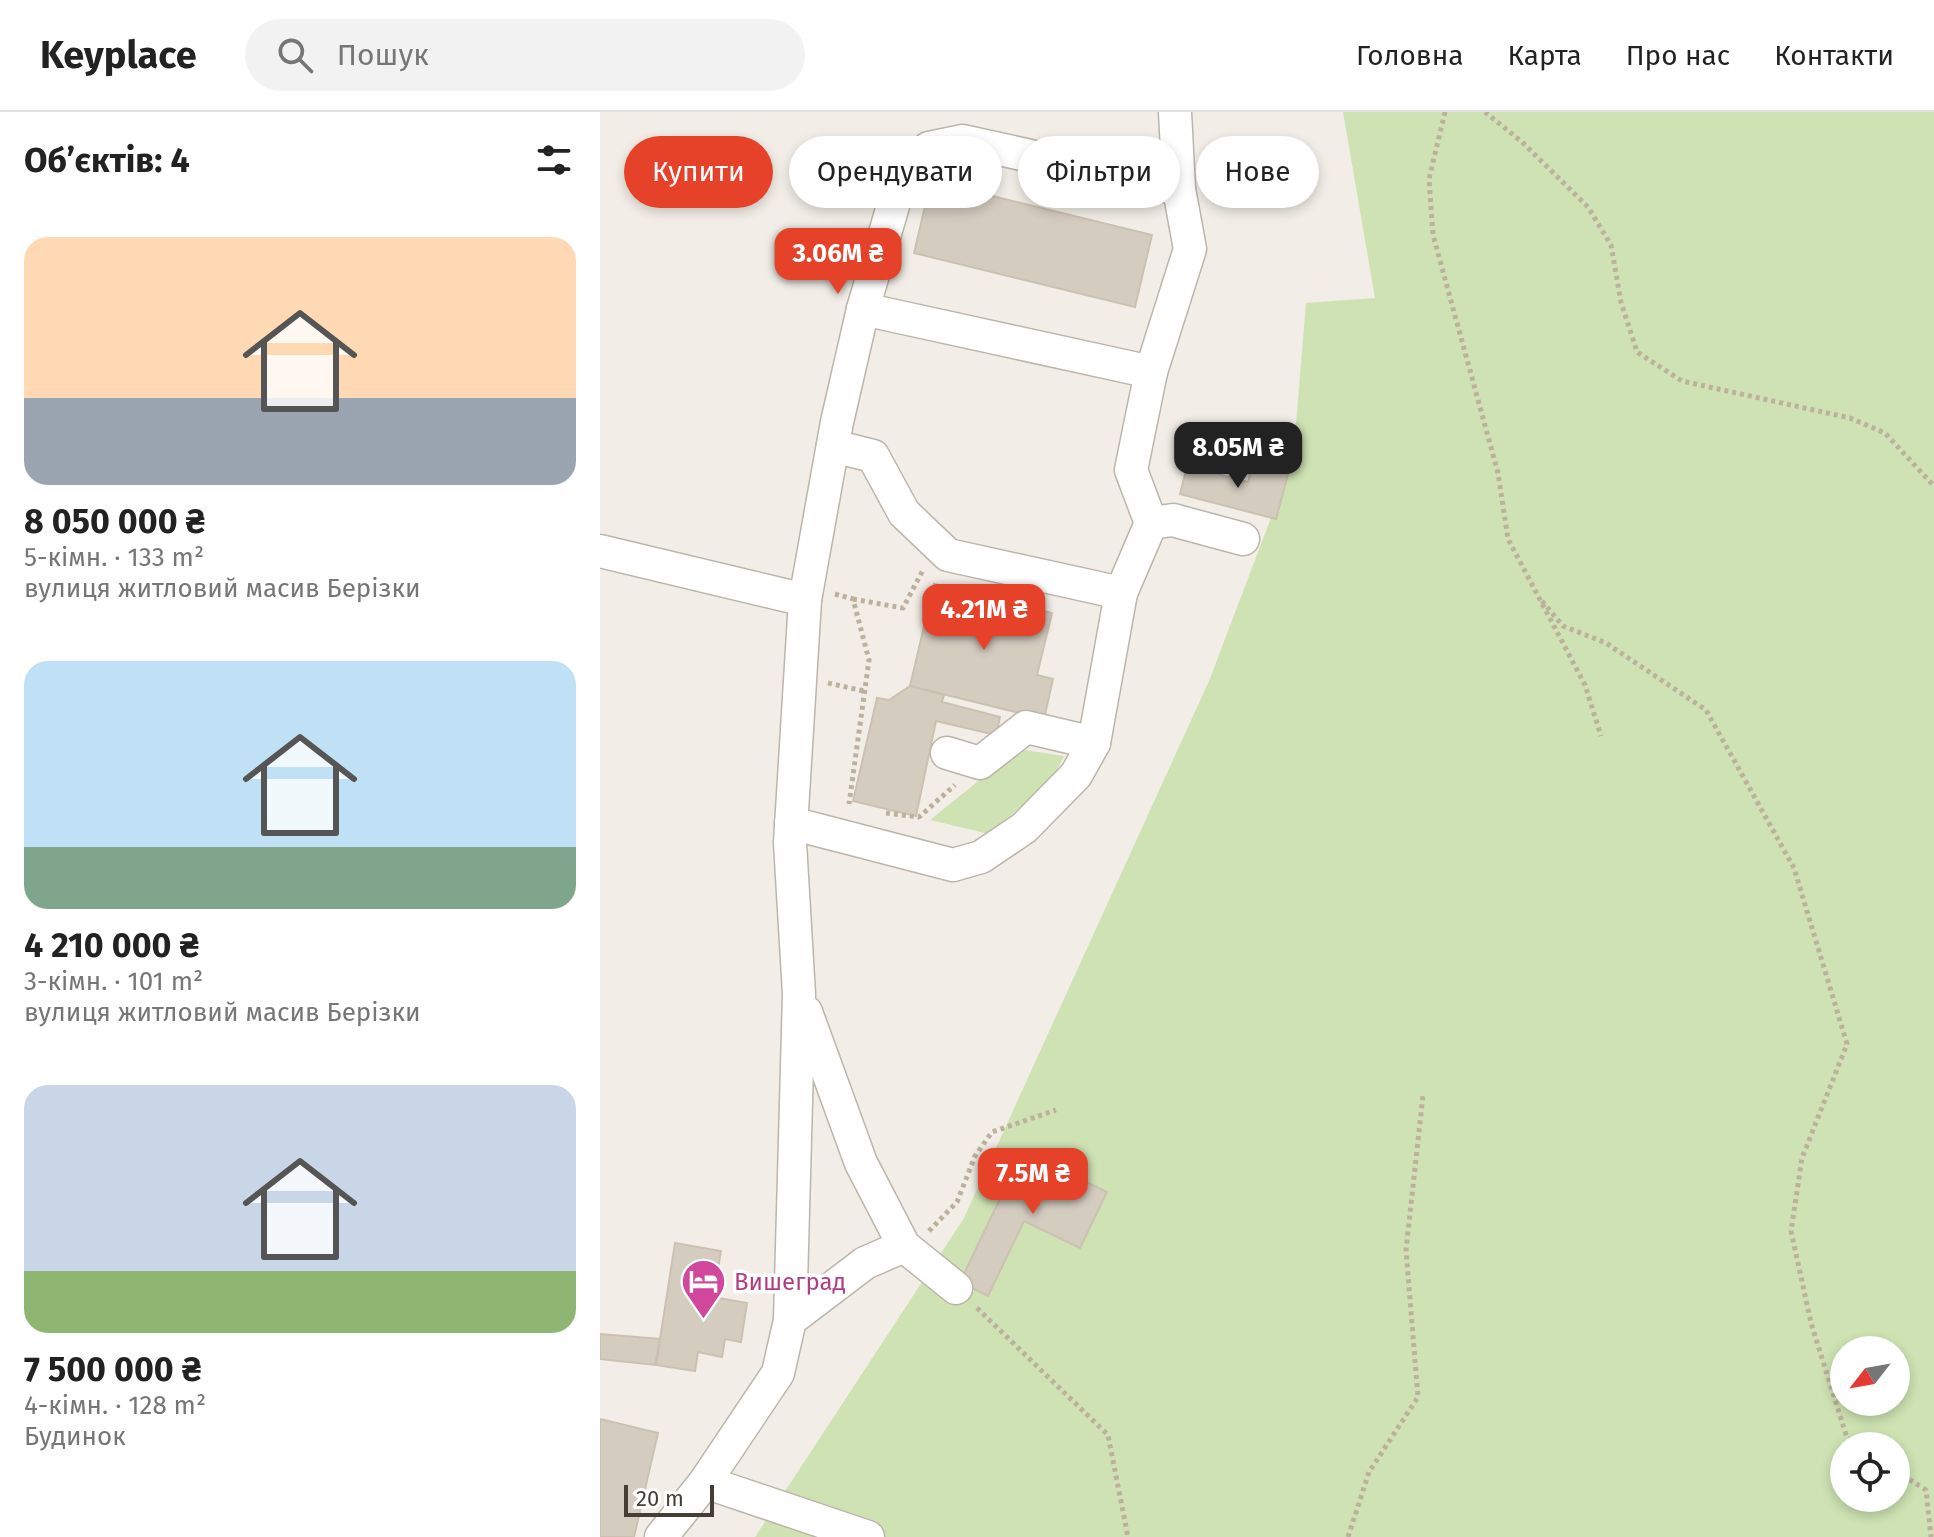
<!DOCTYPE html>
<html lang="uk">
<meta charset="utf-8">
<style>
:root{--surface:#fff;--page:#f2f2f2;--text:#222;--muted:#767676;--line:#e0e0e0;--accent:#e6422a}
body{margin:0;font-family:"Fira Sans",sans-serif;background:var(--page);color:var(--text);height:100vh;display:flex;flex-direction:column;font-size:30px;white-space:nowrap}
*{box-sizing:border-box;margin:0}
p{font-size:26px;color:var(--muted)}
.icon{flex:none;width:44px;height:44px;fill:none;stroke:currentColor;stroke-width:2;stroke-linecap:round;stroke-linejoin:round}
.map{position:relative;flex:1;overflow:hidden}
.details{display:flex;flex-direction:column;background:var(--surface);width:600px}
.details>*{flex:none}
.top-card{position:absolute;left:24px;top:24px;width:760px;height:72px;display:flex;gap:16px}
.needle{width:52px;rotate:239deg}
.tools{position:absolute;left:1230px;top:1224px;display:grid;gap:16px}
.tools a{display:grid;place-items:center;width:80px;height:80px;border-radius:50%;background:var(--surface);box-shadow:0 4px 12px #0003;font-size:40px}
.scale{position:absolute;left:24px;bottom:20px;width:90px;box-sizing:border-box;padding-left:8px;border:4px solid #443e36;border-top:0;font-size:22px;line-height:28px;white-space:nowrap;color:#443e36;-webkit-text-stroke:6px #fff;paint-order:stroke}
.price{position:absolute;translate:-50% -68px;padding:0 18px;border-radius:16px;background:var(--accent);color:#fff;font-size:26px;line-height:52px;filter:drop-shadow(0 2px 4px #0008)}
.price::after{content:'';position:absolute;left:50%;top:48px;width:24px;height:18px;margin-left:-12px;background:inherit;clip-path:polygon(0 0,100% 0,50% 100%)}
.price.current{background:#222;color:#fff}
ul{padding:0;list-style:none}
li{display:grid;align-content:center;gap:16px;height:424px;padding:0 24px}
li span{display:grid;place-items:center;height:248px;border-radius:24px;color:#555}
li>.icon{margin-inline-start:auto}
span .icon{width:144px;height:144px;fill:#fffc;stroke-width:1}
li b{font-size:34px}
h2{display:flex;justify-content:space-between;align-items:center;height:96px;padding:0 24px;font-size:34px}
.tag{padding:0 28px;border-radius:36px;background:var(--surface);box-shadow:0 4px 12px #0003;font-size:28px;line-height:72px}
.tag.current{background:var(--accent);color:#fff}
header{display:flex;align-items:center;gap:48px;box-sizing:border-box;height:112px;padding:0 40px;background:var(--surface);border-bottom:2px solid var(--line)}
header strong{font-size:38px}
nav{display:flex;gap:44px;margin-inline-start:auto;font-size:28px}
.search{width:560px;height:72px;background:var(--page);display:flex;align-items:center;gap:20px;box-sizing:border-box;padding:0 28px;border-radius:44px;color:var(--muted);font-size:30px}
main{display:flex;flex:1;min-height:0}
.map>svg:first-child{display:block}
</style>
<header>
<strong>Keyplace</strong>
<div class="search"><svg class="icon" aria-label="search" viewBox="0 0 24 24"><circle cx="10" cy="10" r="6"/><path d="M15 15l6 6"/></svg>Пошук</div>
<nav><a>Головна</a><a>Карта</a><a>Про нас</a><a>Контакти</a></nav>
</header>
<main>
<section class="details">
<h2>Об’єктів: 4<svg class="icon" aria-label="filters" viewBox="0 0 24 24"><path d="M4 7h16M4 17h16"/><circle cx="9" cy="7" r="2"/><circle cx="15" cy="17" r="2"/></svg></h2>
<ul>
<li><span style="background:linear-gradient(#ffd9b3 65%,#9aa5b1 0)"><svg class="icon" aria-label="home" viewBox="0 0 24 24"><path d="M3 11l9-7 9 7M6 9v11h12V9"/></svg></span><div><b>8 050 000 ₴</b><p>5-кімн. · 133 m²</p><p>вулиця житловий масив Берізки</p></div></li>
<li><span style="background:linear-gradient(#bfe0f5 75%,#7fa58c 0)"><svg class="icon" aria-label="home" viewBox="0 0 24 24"><path d="M3 11l9-7 9 7M6 9v11h12V9"/></svg></span><div><b>4 210 000 ₴</b><p>3-кімн. · 101 m²</p><p>вулиця житловий масив Берізки</p></div></li>
<li><span style="background:linear-gradient(#c9d6e8 75%,#8fb573 0)"><svg class="icon" aria-label="home" viewBox="0 0 24 24"><path d="M3 11l9-7 9 7M6 9v11h12V9"/></svg></span><div><b>7 500 000 ₴</b><p>4-кімн. · 128 m²</p><p>Будинок</p></div></li>
</ul>
</section>
<div class="map">
<svg width="1334" height="1425" viewBox="0 0 1334 1425">
<rect width="100%" height="100%" fill="#f2eee7"/>
<!-- green -->
<g fill="#cee2b3" fill-rule="evenodd">
<path d="M743 0H1334V1425H155L364 1106 609 569 693 348 706 191 775 186ZM1244 1238H1296V1290H1244ZM1244 1334H1296V1386H1244Z"/>
<path d="M418 637 464 644 452 668 389 722 330 708Z"/>
</g>
<!-- building -->
<g fill="#d5ccc0" stroke="#ccc1b1" stroke-width="2">
<path d="M331 69 552 123 535 195 314 141Z"/>
<path d="M652 353 688 362 676 407 580 382 587 354 648 370Z"/>
<path d="M334 472 452 501 437 563 453 567 444 607 310 574Z"/>
<path d="M310 574 344 583 342 590 400 605 396 623 336 609 316 704 253 689 277 586 289 588Z"/>
<path d="M423 1039 507 1080 480 1136 424 1109 388 1184 360 1170Z"/>
<path d="M75 1131 121 1139 113 1185 147 1191 141 1230 125 1227 122 1245 98 1240 95 1259 56 1253Z"/>
<path d="M0 1222 60 1227 55 1253 0 1247Z"/>
<path d="M0 1307 58 1321 34 1425H0Z"/>
</g>
<g fill="none" stroke-linecap="round" stroke-linejoin="round">
<defs>
<g id="minor">
<path d="M263 197 304 56 329 36 363 29 579 77"/>
<path d="M551 411 573 408 643 427"/>
<path d="M0 439 205 488 237 310 263 197 551 260 590 137 579 77 575 0"/>
<path d="M521 481 551 411 531 358 551 260"/>
<path d="M347 641 380 651 426 615 494 631"/>
<path d="M191 711 353 753 381 745 424 716 476 663 494 631 521 481 348 443 304 401 273 344 233 334"/>
<path d="M206 900 261 1051 304 1134 356 1176"/>
<path d="M190 1208 265 1151 304 1134"/>
<path d="M105 1370 268 1425"/>
<path d="M61 1425 105 1370 178 1261 190 1208 199 882 190 731 205 488"/>
</g>
</defs>
<!-- minor casing -->
<use href="#minor" stroke="#bcb5aa" stroke-width="35"/>
<!-- path -->
<g stroke="#bdb19d" stroke-width="5" stroke-dasharray="4 4" stroke-linecap="butt">
<path d="M845 0 829 67 833 123 898 361 908 427 985 573 1001 624"/>
<path d="M885 0 922 30 988 95 1011 133 1021 190 1037 240 1082 269 1250 306 1285 321 1334 374"/>
<path d="M235 482 253 487 269 548 249 692"/>
<path d="M253 487 303 496 323 458"/>
<path d="M942 489 963 514 1006 531 1106 598 1194 756 1247 932 1202 1046 1191 1119 1211 1211 1247 1326 1258 1334"/>
<path d="M228 571 264 579"/>
<path d="M286 701 319 705 355 673"/>
<path d="M329 1119 357 1090 375 1044 392 1020 456 998"/>
<path d="M377 1196 508 1323 528 1425"/>
<path d="M1296 1359 1326 1378 1331 1425"/>
<path d="M748 1425 769 1360 818 1285 806 1138 823 983"/>
</g>
<!-- minor -->
<use href="#minor" stroke="#fff" stroke-width="32"/>
</g>
<!-- icons -->
<defs>
<symbol id="hotel-pin" viewBox="-11 -11 22 30"><path d="M0 17L-7.5 6A9.5 9.5 0 1 1 7.5 6Z" fill="#d1479c" stroke="#fff"/><path d="M-6-4.5h1.5V1H6V5H4.5V3h-9V5H-6ZM-4 0a1.8 1.8 0 1 1 3.6 0ZM.5 0V-2.5h3Q6-2.5 6 0Z" fill="#fff"/></symbol>
</defs>
<g fill-rule="evenodd">
<use href="#hotel-pin" x="78" y="1144" width="51" height="69"/>
</g>
<g text-anchor="middle" stroke-width="7" stroke-linejoin="round" paint-order="stroke">
<!-- hotel labels -->
<g font-size="24" fill="#b23c85" stroke="#fff" text-anchor="start">
<text x="134" y="1178">Вишеград</text>
</g>
</g>
</svg>
<div class="tools">
<a><svg class="needle" viewBox="-14 -14 28 28"><path d="M0-13l5 13h-10z" fill="#e53935"/><path d="M0 13l5-13h-10z" fill="#767676"/></svg></a>
<a><svg class="icon" aria-label="locate" viewBox="0 0 24 24"><circle cx="12" cy="12" r="6"/><path d="M12 2v4M12 18v4M2 12h4M18 12h4"/></svg></a>
</div>
<div class="scale">20 m</div>
<b class="price" style="left:238px;top:184px">3.06M ₴</b>
<b class="price current" style="left:638px;top:378px">8.05M ₴</b>
<b class="price" style="left:384px;top:540px">4.21M ₴</b>
<b class="price" style="left:433px;top:1104px">7.5M ₴</b>
<div class="top-card">
<a class="tag current">Купити</a>
<a class="tag">Орендувати</a>
<a class="tag">Фільтри</a>
<a class="tag">Нове</a>
</div>
</div>
</main>
